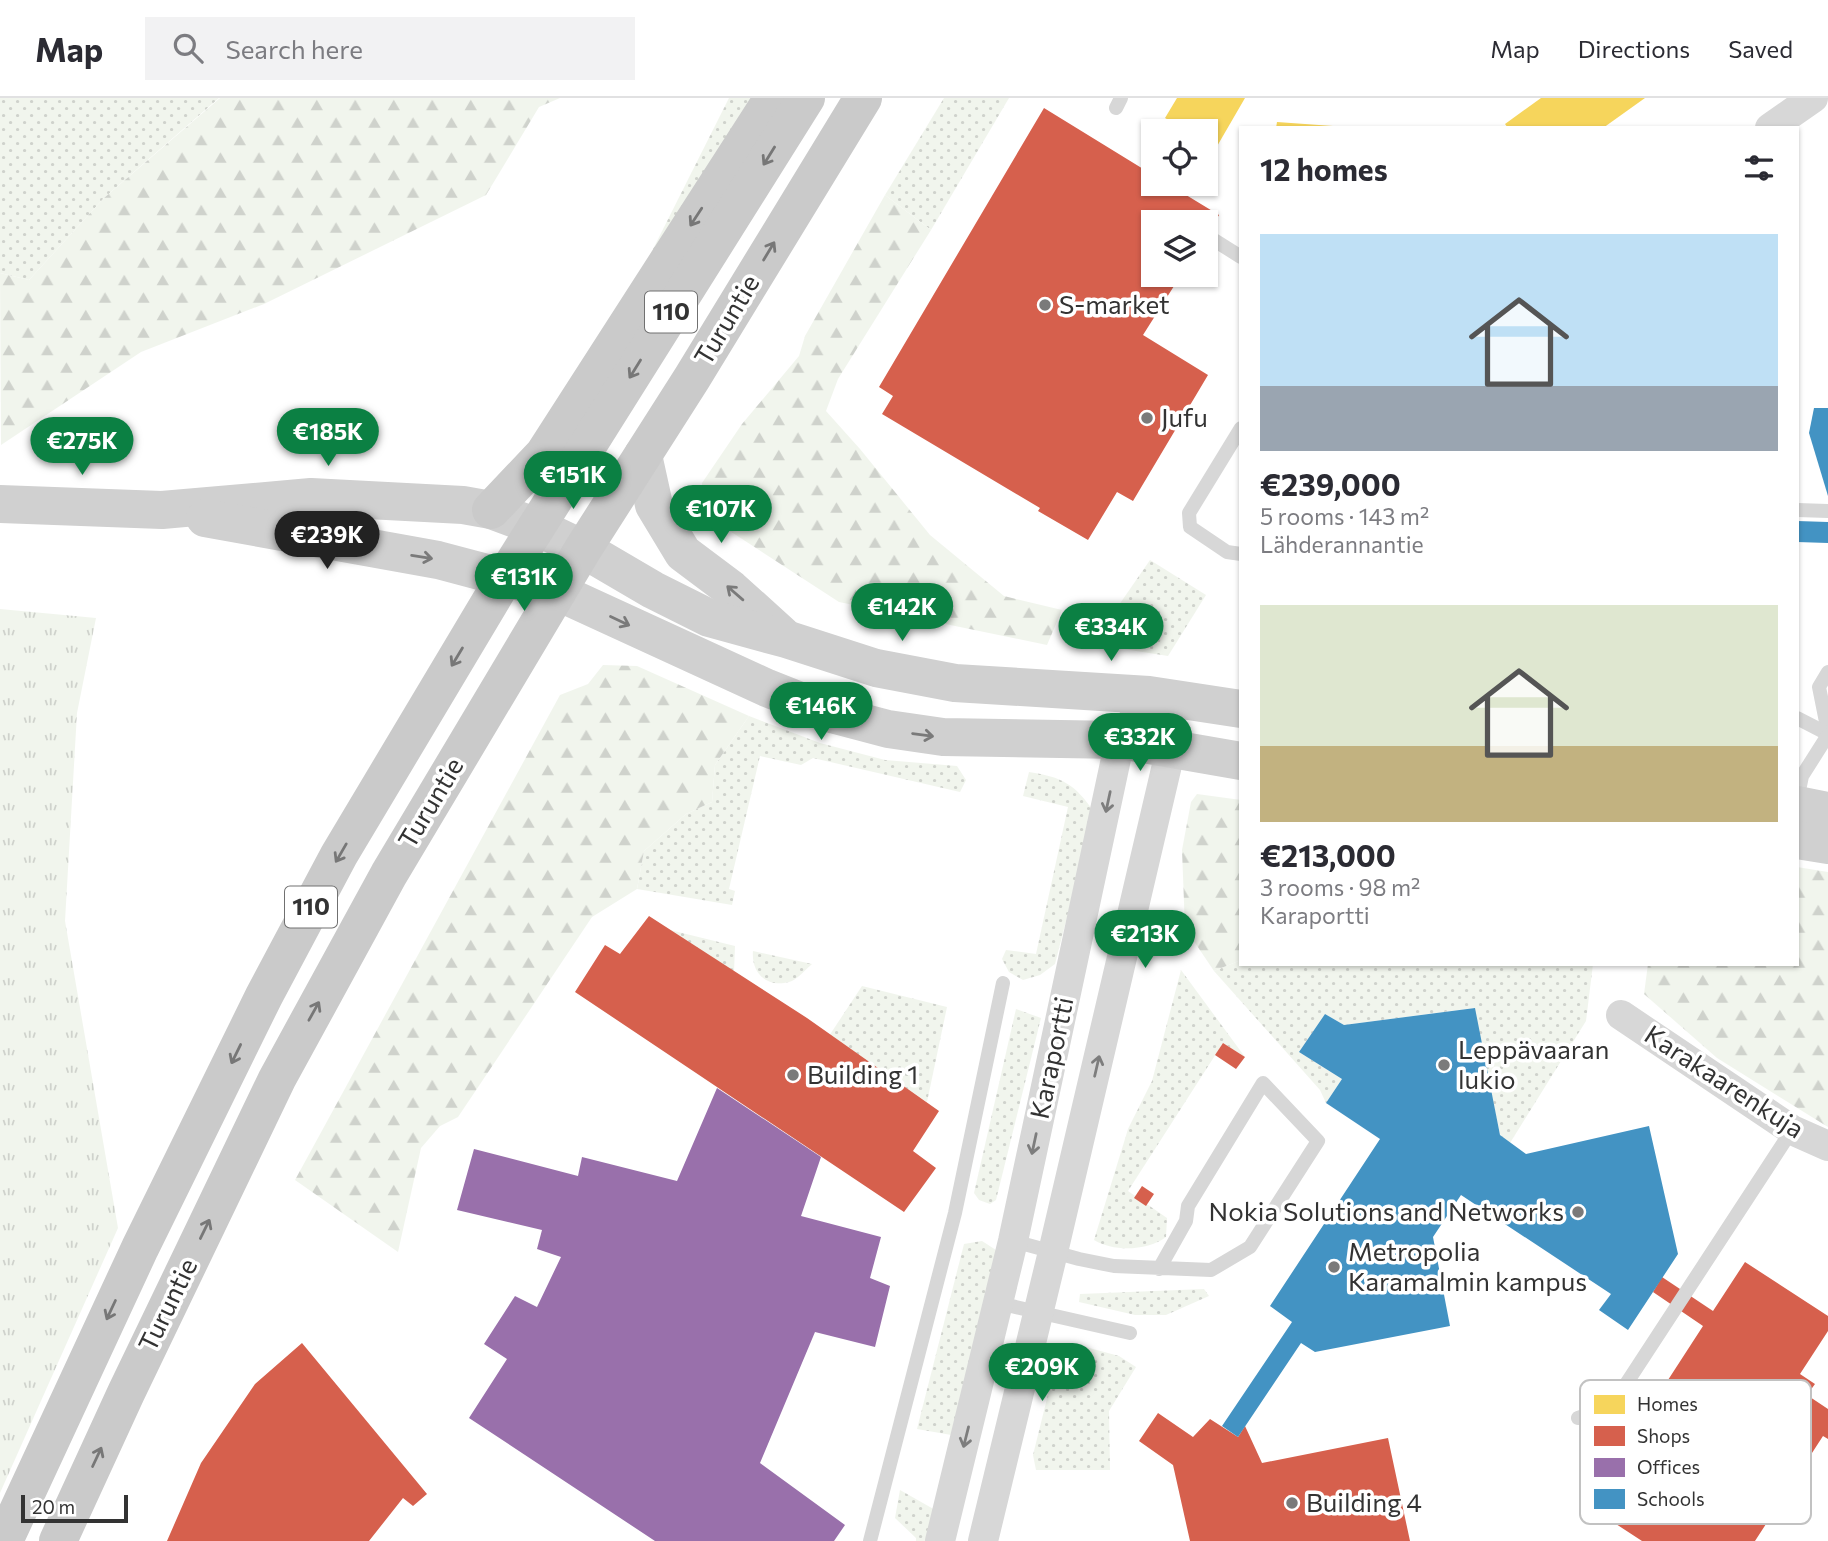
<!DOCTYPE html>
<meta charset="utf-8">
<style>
:root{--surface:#fff;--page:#f2f2f3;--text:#2b2b33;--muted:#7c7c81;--line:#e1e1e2;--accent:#0b8043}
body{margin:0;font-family:Commissioner,sans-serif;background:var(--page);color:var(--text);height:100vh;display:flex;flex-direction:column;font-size:26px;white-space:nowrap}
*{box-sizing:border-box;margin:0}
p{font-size:23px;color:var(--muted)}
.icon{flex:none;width:38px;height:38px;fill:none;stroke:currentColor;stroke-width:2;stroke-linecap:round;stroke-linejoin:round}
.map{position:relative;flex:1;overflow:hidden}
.side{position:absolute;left:1239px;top:28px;width:560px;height:840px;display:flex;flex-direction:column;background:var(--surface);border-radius:0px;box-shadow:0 2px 5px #0004}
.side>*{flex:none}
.tools{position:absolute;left:1141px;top:21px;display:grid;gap:14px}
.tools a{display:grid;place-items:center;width:77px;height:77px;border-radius:0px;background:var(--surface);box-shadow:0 2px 5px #0004;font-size:35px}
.scale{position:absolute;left:21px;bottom:18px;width:107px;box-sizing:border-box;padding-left:7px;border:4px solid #333;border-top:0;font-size:19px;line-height:24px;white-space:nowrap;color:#333;-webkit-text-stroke:5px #fff;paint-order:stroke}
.price{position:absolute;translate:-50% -60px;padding:0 16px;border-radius:24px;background:var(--accent);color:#fff;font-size:23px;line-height:46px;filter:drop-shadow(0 2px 4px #0008)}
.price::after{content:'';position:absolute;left:50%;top:42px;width:21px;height:16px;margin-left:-10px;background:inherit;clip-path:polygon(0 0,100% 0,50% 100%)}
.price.on{background:#222;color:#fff}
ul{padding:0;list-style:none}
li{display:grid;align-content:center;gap:14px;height:371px;padding:0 21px}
li span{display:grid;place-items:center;height:217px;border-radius:0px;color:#555}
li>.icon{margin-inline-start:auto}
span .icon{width:126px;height:126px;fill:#fffc;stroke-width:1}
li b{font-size:30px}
h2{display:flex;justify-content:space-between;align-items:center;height:84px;padding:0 21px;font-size:30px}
header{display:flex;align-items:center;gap:42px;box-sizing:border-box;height:98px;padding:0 35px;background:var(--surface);border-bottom:2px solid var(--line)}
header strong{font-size:33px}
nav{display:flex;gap:38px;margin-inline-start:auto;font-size:24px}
.search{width:490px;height:63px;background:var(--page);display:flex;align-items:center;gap:18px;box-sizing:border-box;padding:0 24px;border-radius:0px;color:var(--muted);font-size:26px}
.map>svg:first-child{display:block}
</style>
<header>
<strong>Map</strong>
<div class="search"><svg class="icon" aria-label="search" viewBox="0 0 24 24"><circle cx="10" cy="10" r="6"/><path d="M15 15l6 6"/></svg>Search here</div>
<nav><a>Map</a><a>Directions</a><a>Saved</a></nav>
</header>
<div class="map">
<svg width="1828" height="1443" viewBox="0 0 1828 1443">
<defs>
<pattern id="grass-dots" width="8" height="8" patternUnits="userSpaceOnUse" patternTransform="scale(1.75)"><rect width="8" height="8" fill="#f1f5ed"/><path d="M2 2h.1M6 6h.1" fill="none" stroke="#cfd2cc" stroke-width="1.8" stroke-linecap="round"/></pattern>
<pattern id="forest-firs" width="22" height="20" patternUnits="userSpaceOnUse" patternTransform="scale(1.75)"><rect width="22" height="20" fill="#f1f5ed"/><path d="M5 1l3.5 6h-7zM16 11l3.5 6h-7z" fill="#cfd2cc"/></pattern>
<pattern id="park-tufts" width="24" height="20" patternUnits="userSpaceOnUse" patternTransform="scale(1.75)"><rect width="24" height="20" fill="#f1f5ed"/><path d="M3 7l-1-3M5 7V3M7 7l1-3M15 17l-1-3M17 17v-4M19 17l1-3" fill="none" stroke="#cfd2cc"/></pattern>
</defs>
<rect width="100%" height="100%" fill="#fff"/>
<!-- grass -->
<g fill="url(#grass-dots)">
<path d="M0 0H219L104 100 29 182 0 175Z"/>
<path d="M729 0H754L646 165Z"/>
<path d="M944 0H1009L931 132 885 97Z"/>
<path d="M1150 462 1206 497 1168 558 1092 546Z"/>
<path d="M749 618 820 645 885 662 957 668 966 682 960 694 813 660 801 667 760 658 729 791 735 793 732 807 637 791 644 753 686 716 712 704 715 667Z"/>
<path d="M1029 674C1062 679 1075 686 1094 714L1055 866 1040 877 1023 882 1009 874 1002 861 1006 852 1036 856 1068 709 1023 698Z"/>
<path d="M670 832 735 848 734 874Z"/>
<path d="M753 853 812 866C805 872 797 882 789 884 767 890 751 875 753 853Z"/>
<path d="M1241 862V866H1593L1586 923 1510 1045 1500 1037 1474 910 1344 927 1325 916 1299 954 1342 981 1326 1005 1320 992 1214 873Z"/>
<path d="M1181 872 1245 959 1223 945 1128 1093 1167 1120 1166 1139C1147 1153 1114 1154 1094 1142L1128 1031 1152 983Z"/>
<path d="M862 888 947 909 927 1004 829 938Z"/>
<path d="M1016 911 1041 920 996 1102 990 1106 979 1102 974 1095Z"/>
<path d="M982 1143 996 1152 957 1338 917 1331 964 1146Z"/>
<path d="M1204 1191 1209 1198 1166 1217H1135L1079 1204 1080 1196Z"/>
<path d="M1071 1245 1119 1258 1136 1269 1109 1313 1110 1372H1036L1033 1357 1059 1252 1064 1247Z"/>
<path d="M900 1392 937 1413 930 1443H916V1440L895 1420Z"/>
</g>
<!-- forest -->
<g fill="url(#forest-firs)">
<path d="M220 0H560L539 9 486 97 264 206 141 254 1 347 0 175 29 182 104 100Z"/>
<path d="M885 97 931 132 838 281 826 313 860 351 930 437 1004 498 1062 512 1047 547 839 504 716 424 703 406 702 385 742 326 799 258 805 238Z"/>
<path d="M603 567 637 568 749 618 715 667 712 704 686 716 644 753 637 791 592 819 458 1019 440 1028 421 1050 398 1154 295 1082 560 597 588 586Z"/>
<path d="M1197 696 1241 702V862L1214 873 1185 830 1182 752 1191 704Z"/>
<path d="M1797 769 1828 774V1029L1717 960 1644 896 1648 866H1797Z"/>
</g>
<!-- park -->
<path fill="url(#park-tufts)" d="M0 511 96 520 77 615 65 823 118 1130 0 1395Z"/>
<!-- homes -->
<g fill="#f6d55c">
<path d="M1177 0H1245L1216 50 1206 44V33H1188L1165 20Z"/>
<path d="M1541 0H1645L1603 30H1508L1505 26Z"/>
<path d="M1277 24 1333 28 1332 30H1276Z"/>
</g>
<!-- shops -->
<g fill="#d6604d">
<path d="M1044 10 1153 77V86H1168L1219 117 1206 138V124H1153V177H1181L1143 237 1208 277 1133 403 1117 394 1088 442 1038 413 1040 410 882 316 893 298 879 289Z"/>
<path d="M649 818 807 920 939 1013 913 1053 936 1070 904 1114 575 894 605 847 620 856Z"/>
<path d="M1223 945 1245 959 1236 971 1215 957Z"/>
<path d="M1142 1088 1154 1096 1146 1108 1134 1100Z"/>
<path d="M1745 1164 1828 1218V1233L1800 1276 1815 1286 1807 1297 1828 1311V1341L1823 1338 1755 1443H1642L1593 1411 1612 1382 1583 1364 1605 1330 1634 1349 1638 1344 1631 1339 1703 1228 1653 1194 1662 1179 1713 1213Z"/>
<path d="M302 1245 427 1396 413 1408 403 1400 369 1443H167L201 1365 255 1286Z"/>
<path d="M1158 1315 1193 1339 1210 1321 1238 1339 1245 1328 1262 1365 1388 1340 1410 1443H1190L1173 1367 1139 1343Z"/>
</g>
<!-- offices -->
<path fill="#9970ab" d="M717 990 821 1059 801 1118 881 1139 870 1180 890 1188 875 1249 815 1234 760 1365 845 1427 834 1443H655L469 1320 507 1261 484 1246 515 1198 537 1209 561 1159 537 1151 542 1132 457 1112 474 1051 578 1078 582 1059 677 1083Z"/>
<!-- schools -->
<g fill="#4393c3">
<path d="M1814 310H1828V398L1809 335Z"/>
<path d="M1797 423 1828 424V445L1797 444Z"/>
<path d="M1475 910 1500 1037 1526 1056 1649 1028 1678 1156 1628 1232 1599 1212 1611 1196 1461 1097 1433 1139 1450 1228 1315 1254 1301 1245 1238 1339 1222 1328 1292 1224 1270 1208 1380 1041 1326 1005 1342 981 1299 954 1325 916 1344 927Z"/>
</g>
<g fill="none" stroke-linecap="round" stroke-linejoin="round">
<!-- lane -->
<g stroke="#d7d7d7" stroke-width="14">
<path d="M1116 10 1121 0"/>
<path d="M1206 137 1241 159"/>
<path d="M1241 330 1189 415 1190 429 1227 454 1241 456"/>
<path d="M1797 412 1828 413"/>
<path d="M1828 574 1819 589 1828 634"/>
<path d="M1797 620 1828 636"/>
<path d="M1797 702 1802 678 1828 637"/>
<path d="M1013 1143 1079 1161 1114 1168 1211 1172 1250 1149 1318 1043 1263 985 1188 1108 1186 1123 1159 1171"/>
<path d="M998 1205 1130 1235"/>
<path d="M1578 1320 1611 1309 1792 1032"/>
<path d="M870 1443 955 1115 1003 885"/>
</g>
<!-- street -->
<g stroke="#d7d7d7" stroke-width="30">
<path d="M1770 30 1813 0"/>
<path d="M1621 917 1792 1032 1828 1048"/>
<path d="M940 1443 1013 1143 1120 642 1149 597"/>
<path d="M983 1443 1053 1154 1171 650 1149 597"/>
</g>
<!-- secondary -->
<g stroke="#d0d0d0" stroke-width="38">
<path d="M643 357 654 407 683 455 731 491 782 537"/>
<path d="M0 406 162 412 311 399 463 407 491 412 537 429 583 451 653 492 709 520 786 541 876 570 955 585 1149 597 1241 611"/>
<path d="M205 420 438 462 558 494 767 590 835 617 888 631 943 639 1120 642 1241 663"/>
<path d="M1797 707 1828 713"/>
<path d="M1797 742 1828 747"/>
</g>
<!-- primary -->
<g stroke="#cacaca" stroke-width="38">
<path d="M491 412 544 356 773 0"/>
<path d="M4 1443 140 1150 264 898 339 757 505 479 806 0"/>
<path d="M58 1443 126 1295 277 981 389 776 583 451 692 280 863 0"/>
</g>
</g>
<!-- one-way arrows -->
<defs><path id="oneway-shaft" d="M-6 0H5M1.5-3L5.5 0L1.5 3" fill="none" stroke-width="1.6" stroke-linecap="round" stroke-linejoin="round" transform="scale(1.75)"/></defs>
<g stroke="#777">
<use href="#oneway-shaft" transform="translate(769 58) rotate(122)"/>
<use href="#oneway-shaft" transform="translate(696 119) rotate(123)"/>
<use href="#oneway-shaft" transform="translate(769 153) rotate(-59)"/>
<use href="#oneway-shaft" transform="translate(635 271) rotate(122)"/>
<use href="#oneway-shaft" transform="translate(457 559) rotate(121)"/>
<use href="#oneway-shaft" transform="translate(341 755) rotate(120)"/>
<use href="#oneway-shaft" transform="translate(314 913) rotate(-61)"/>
<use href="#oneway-shaft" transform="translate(236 956) rotate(116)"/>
<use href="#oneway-shaft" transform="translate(205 1131) rotate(-64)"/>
<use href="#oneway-shaft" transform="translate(111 1212) rotate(115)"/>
<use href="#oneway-shaft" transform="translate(97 1359) rotate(-65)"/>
</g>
<g stroke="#7a7a7a">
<use href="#oneway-shaft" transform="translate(422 459) rotate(9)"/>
<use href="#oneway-shaft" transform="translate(735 495) rotate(-139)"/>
<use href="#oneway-shaft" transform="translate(620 523) rotate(25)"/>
<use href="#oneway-shaft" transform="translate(923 637) rotate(8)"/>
</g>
<g stroke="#7d7d7d">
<use href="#oneway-shaft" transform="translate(1108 704) rotate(102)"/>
<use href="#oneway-shaft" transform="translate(1097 968) rotate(-77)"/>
<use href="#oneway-shaft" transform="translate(1034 1046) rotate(102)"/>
<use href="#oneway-shaft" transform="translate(966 1339) rotate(104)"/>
</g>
<!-- markers -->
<g fill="#7a7a7a" stroke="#fff" stroke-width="2.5">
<circle cx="1045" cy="207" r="7"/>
<circle cx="1147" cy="320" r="7"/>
<circle cx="1444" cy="967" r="7"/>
<circle cx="793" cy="977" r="7"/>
<circle cx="1578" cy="1114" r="7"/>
<circle cx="1334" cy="1169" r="7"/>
<circle cx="1292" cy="1405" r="7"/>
</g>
<g text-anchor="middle" stroke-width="7" stroke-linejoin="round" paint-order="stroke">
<!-- shield labels -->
<g fill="#fff" stroke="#707070" stroke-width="2">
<rect x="645" y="193.5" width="52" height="41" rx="5"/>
<rect x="285" y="788.5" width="52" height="41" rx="5"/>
</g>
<g font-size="24" font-weight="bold" fill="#333">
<text x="671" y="222">110</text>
<text x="311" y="817">110</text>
</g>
<!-- poi labels -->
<g font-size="26" fill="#333" stroke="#fff" text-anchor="start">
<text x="1059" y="216">S-market</text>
<text x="1161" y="329">Jufu</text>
<text x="1458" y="961">Leppävaaran<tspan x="1458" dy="30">lukio</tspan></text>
<text x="807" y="986">Building 1</text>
<text x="1564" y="1123" text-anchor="end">Nokia Solutions and Networks</text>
<text x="1348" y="1163">Metropolia<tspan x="1348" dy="30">Karamalmin kampus</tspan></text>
<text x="1306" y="1414">Building 4</text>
</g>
<!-- street labels -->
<g font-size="26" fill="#333" stroke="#fff">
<text transform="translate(727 222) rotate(-59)" y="9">Turuntie</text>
<text transform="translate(431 705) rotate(-59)" y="9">Turuntie</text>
<text transform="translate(1052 960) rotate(-78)" y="9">Karaportti</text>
<text transform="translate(1724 984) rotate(33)" y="9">Karakaarenkuja</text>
<text transform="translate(168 1207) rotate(-64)" y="9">Turuntie</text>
</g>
</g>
<!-- legend -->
<rect x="1580" y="1282" width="231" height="144" rx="10" fill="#fff" stroke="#c2c2c2" stroke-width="2"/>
<rect x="1594" y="1297" width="31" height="19" fill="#f6d55c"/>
<rect x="1594" y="1328" width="31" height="20" fill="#d6604d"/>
<rect x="1594" y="1360" width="31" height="19" fill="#9970ab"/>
<rect x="1594" y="1391" width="31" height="20" fill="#4393c3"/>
<g font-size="19" fill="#333">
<text x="1637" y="1313">Homes</text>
<text x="1637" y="1345">Shops</text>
<text x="1637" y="1376">Offices</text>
<text x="1637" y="1408">Schools</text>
</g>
</svg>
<div class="tools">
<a><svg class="icon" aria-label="locate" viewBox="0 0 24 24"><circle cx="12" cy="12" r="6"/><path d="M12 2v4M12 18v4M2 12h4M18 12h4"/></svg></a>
<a><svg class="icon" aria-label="layers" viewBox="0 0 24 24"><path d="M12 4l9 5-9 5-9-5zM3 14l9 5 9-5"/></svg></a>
</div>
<div class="scale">20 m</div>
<b class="price" style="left:328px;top:370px">€185K</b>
<b class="price" style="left:82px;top:379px">€275K</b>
<b class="price" style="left:573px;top:413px">€151K</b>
<b class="price" style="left:721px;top:447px">€107K</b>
<b class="price on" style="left:327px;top:473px">€239K</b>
<b class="price" style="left:524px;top:515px">€131K</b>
<b class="price" style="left:902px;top:545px">€142K</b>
<b class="price" style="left:1111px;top:565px">€334K</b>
<b class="price" style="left:821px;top:644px">€146K</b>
<b class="price" style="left:1140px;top:675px">€332K</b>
<b class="price" style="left:1145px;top:872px">€213K</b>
<b class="price" style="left:1042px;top:1305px">€209K</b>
<section class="side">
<h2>12 homes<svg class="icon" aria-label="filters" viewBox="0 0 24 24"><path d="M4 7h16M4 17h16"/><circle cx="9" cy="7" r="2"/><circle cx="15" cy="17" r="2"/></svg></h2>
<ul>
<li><span style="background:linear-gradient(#bfe0f5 70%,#9aa5b1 0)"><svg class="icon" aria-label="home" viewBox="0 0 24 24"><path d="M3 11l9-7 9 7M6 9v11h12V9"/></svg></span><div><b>€239,000</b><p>5 rooms · 143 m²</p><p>Lähderannantie</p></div></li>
<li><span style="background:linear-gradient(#dfe7d0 65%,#c2b280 0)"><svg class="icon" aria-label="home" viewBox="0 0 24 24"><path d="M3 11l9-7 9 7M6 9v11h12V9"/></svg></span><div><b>€213,000</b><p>3 rooms · 98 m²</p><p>Karaportti</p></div></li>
</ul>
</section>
</div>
